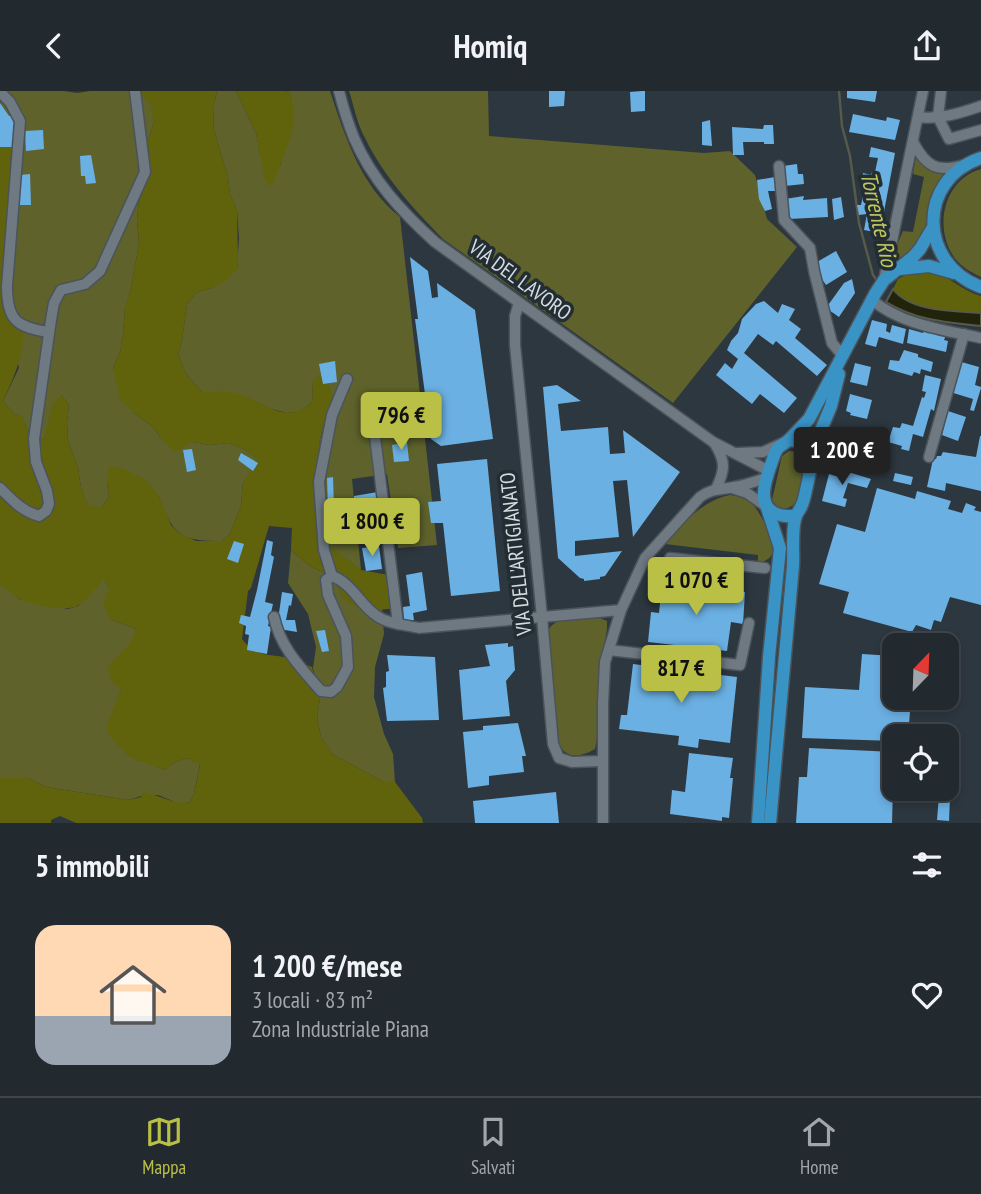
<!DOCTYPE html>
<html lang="it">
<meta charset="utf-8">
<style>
:root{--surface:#22292f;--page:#2a3137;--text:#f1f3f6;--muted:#a2a6aa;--line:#3f454b;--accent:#bac045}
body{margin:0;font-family:"PT Sans Narrow",sans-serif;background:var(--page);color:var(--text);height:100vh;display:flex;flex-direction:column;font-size:26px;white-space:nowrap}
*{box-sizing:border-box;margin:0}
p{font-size:23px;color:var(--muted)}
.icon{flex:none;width:38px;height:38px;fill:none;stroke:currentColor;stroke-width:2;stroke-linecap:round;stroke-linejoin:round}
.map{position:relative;height:732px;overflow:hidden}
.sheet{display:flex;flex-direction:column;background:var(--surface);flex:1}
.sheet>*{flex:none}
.needle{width:46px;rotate:23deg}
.tools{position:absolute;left:882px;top:542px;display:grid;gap:14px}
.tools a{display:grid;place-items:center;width:77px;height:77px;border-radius:14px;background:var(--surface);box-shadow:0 4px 10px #0003,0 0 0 2px var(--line);font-size:35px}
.price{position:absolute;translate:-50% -60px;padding:0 16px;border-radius:7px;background:var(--accent);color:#111;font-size:23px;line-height:46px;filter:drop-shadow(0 2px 4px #0008)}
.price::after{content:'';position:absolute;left:50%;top:42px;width:21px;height:16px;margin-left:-10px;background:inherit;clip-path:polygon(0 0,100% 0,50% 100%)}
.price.active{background:#222;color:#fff}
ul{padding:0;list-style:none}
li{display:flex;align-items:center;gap:21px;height:175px;padding:0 35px}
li+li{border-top:2px solid var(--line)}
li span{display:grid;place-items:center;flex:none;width:196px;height:140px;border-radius:21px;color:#555}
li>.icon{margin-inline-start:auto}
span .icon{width:84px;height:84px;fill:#fffc;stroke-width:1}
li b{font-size:30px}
h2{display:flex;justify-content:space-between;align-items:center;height:84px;padding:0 35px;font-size:30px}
header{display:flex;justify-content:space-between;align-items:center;height:91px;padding:0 35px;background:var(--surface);font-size:32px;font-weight:700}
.menu{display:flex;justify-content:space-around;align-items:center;height:98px;border-top:2px solid var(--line);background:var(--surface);font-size:19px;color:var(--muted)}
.menu a{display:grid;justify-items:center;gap:4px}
.menu .active{color:var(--accent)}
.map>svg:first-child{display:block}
</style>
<header><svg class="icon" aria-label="back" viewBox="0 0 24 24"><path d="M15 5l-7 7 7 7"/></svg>Homiq<svg class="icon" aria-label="share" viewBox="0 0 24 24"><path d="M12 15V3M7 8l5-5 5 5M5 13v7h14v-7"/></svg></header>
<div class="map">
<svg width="981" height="732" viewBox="0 0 981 732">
<rect width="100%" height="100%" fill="#2d373f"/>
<!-- green -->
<g fill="#5f632b">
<path d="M0 0H64L77 2 90 0H138L151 12 154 32 142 67 137 130 139 152 131 198 125 216 123 243 120 261 113 277 134 322 152 335 163 350 193 351 209 354 229 352 246 359 258 368 243 392 241 414 230 443 222 450C181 450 173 445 159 405L107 391 109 406 102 416H89L81 397 78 376 68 350 67 331 69 314 61 304 44 348 37 351 29 341 22 326 13 322 3 310 19 277 5 207Z"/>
<path d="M217 0H236L256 42 260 63 280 75C287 47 300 31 289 1L286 0H330C345 46 361 95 400 126L437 454 398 457 387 383 352 388 361 479C349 471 339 462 326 455L321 422 319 353 323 335 335 310 313 291 312 311 301 320 287 322 271 318 254 310 202 301 186 283 178 264 182 249 187 213 197 201 212 197 237 178 239 147 237 119 230 103 228 86 214 39 213 17Z"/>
<path d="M349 0H488L489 45 704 62 730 60 755 84 767 128 797 156 673 312 443 148C413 117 384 86 365 47 357 33 354 15 349 0Z"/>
<path d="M916 65 931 79 944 83 930 106 925 140 918 153 905 164 892 171 897 154 903 140 913 141 924 86 913 83Z"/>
<path d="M981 78V186C970 181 958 174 952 163 934 133 945 88 981 78Z"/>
<path d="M789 360C816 361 800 396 796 412 789 418 784 419 776 415L772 409 782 365Z"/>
<path d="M730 404C737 405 745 407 751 412 759 418 773 447 773 458 773 467 766 470 758 472V464L665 453 667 449C685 431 703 409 730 404Z"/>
<path d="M291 459 310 475 325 482 338 495 343 507 365 520 382 518 384 543 375 576 374 606 384 643 393 663 395 691H384L332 663 321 646 317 626 320 607 313 577 316 556 308 523 288 492Z"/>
<path d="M104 487 109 497 110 528 136 538 134 549 126 558 121 597 118 608 137 669 151 673 165 679 173 672 187 667 200 673 194 703 190 711 180 713 158 704 141 705 128 709 46 696 28 687H0V494L9 498 19 508 68 518 78 515Z"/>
<path d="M598 526 607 530V538L598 589 597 647 595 658C582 666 565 669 559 652L548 540C556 523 582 527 598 526Z"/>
</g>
<!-- forest -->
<g fill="#60630c">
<path d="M138 0H217L213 17 214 39 228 86 230 103 237 119 238 167 237 178 227 189 212 197 197 201 187 213 182 249 178 264 186 283 202 301C211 301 221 300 230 301 261 305 281 338 312 311L313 291 319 284 330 296 335 310 323 335 319 353 321 422 326 455 332 457 361 479 394 485 399 517 365 520 351 513 343 508 338 495 325 482 310 475 291 459 292 437 269 435 251 497 248 500 242 548C255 565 265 563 284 566 294 568 303 573 312 576L320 607 317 626 321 646 332 663 384 691H395L422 727 423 732H76L60 725 51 729V732H0V687H28L46 696 128 709 141 706 143 701C159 704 175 714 190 711L194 703 200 674 187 667 173 672 165 679C156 675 146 673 137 669 124 664 116 652 107 641L108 632 121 597 111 591 108 576C119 560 131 558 136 538L110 528 103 513 109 497 104 488C96 496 88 509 77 515 66 521 29 514 18 507 12 503 7 498 0 494V30L10 52 13 65 5 207C9 212 16 218 19 225 31 251 14 286 3 310L13 322 22 325 29 341 37 351 44 348 52 314 61 304 69 314 67 331 68 350 78 376 81 397 89 415 102 416 109 406 107 391 109 375 124 378 146 389 159 405 171 434 179 442 196 450H222L230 443 241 414 243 392 257 368 246 359 229 352 209 354 193 351 175 361 163 350 152 335 134 322 120 309 113 277 120 261 123 243 125 215 131 198 139 152 137 130 142 67 154 32 150 12Z"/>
<path d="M236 0H286L289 1 294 15V29L291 45 273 93 268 95 264 86 256 42Z"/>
<path d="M915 179C921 180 928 180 933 181 951 186 962 200 981 205V222C955 220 910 221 893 198L898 188Z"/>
</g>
<!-- water -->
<path fill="#21230a" stroke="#575a4a" stroke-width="2" d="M893 198C910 221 955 220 981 222V235C946 231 918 230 886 211Z"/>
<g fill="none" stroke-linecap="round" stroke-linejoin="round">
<!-- stream -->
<path stroke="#575a4a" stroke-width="2.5" d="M839 0 842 35 850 65 859 132 873 184 878 191"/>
</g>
<!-- building -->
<g fill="#6bb0e3">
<path d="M549 0H565L564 15 549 16Z"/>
<path d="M642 0H645V20L631 21 630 1Z"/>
<path d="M847 0H877L875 11 847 7Z"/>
<path d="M0 12 9 25 13 23 18 32 13 34 14 56H0Z"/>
<path d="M853 23 886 30 887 26 900 29 895 49 849 41Z"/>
<path d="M710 29 712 55 702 54V31Z"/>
<path d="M764 34H773L774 53H764V51H743L744 64H733L732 36 763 38Z"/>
<path d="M43 39 44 58 26 60 25 40Z"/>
<path d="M871 56 895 62 880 142 864 139 867 123 859 124 857 114H861L866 91 862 89 863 82 871 84 872 81H875L878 67 869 66Z"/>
<path d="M91 64 96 92 86 93 85 85H81L80 65Z"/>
<path d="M797 73 798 83H803L804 93 785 95 783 75Z"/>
<path d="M30 83 31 114H20V84Z"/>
<path d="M775 86 776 100H768L772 118 765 120 759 108 757 89Z"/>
<path d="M804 105 803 109 827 107 828 126 789 128 785 108Z"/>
<path d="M841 106 844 126 834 129 832 108Z"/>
<path d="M836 160 847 181 826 194 817 181 820 178 817 171Z"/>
<path d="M410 166 428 180 432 207 438 206 437 192 475 219 493 348 441 355 431 348 415 228H418Z"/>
<path d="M852 188 855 202 839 226 826 217 844 192Z"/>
<path d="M764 210 778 222 782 213 795 218 789 229 801 238 795 247 827 274 817 285 776 250 773 254 758 243 744 262 797 307 784 322 760 303 752 313 716 284 725 272 732 278 738 268 727 259 731 250 738 242 742 228 756 213Z"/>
<path d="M872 229 887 233 886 240 890 242 892 234 906 238 903 253 879 246 876 256 865 253Z"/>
<path d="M909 238 923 242 924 238 946 244 944 249 948 250 946 261 907 252Z"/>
<path d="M904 259 918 263V266L933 271 931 281 921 278 920 283 914 281 912 285 888 278 890 269 899 270Z"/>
<path d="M335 270 337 291 323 293 319 273Z"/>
<path d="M958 270 979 276 975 294 981 296V297L974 320 970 319 973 308 950 301Z"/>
<path d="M855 272 871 276 867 295 850 291Z"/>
<path d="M925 284 941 288 934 320 931 318 923 346 913 343 909 360 901 358 902 355 888 351 893 336 900 337 902 332 913 335 922 306 924 307 926 301 922 300Z"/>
<path d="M557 294 581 310 558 313 561 340 608 336 610 363 625 362 623 339 680 381 633 446 627 389 613 390 619 446 575 450V465L622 460 605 485 600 486V488L584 490V488L580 487 558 467 543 296Z"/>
<path d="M850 303 872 309 867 328 850 324 851 322 846 320Z"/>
<path d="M948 320 966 326 958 350 942 344Z"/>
<path d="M841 338 871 345 862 376 833 368Z"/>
<path d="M980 345H981V400L946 392 945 400 927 396 933 368H936L937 365H941L943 361 976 366Z"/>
<path d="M407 351 409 370 394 371 392 354Z"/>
<path d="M192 358 196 379 187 381 183 359Z"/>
<path d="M241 362 258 372 253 380 238 369Z"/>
<path d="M487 368 500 500 451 505 443 432H431L428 411 441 410 437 373Z"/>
<path d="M845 380 871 388 867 397 848 392 843 407 847 408 845 416 822 410 829 383 842 387Z"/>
<path d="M895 382 913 386 911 394 893 390Z"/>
<path d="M333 386 334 417H328L327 387Z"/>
<path d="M877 397 915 408 917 400 951 410 948 418 962 422 966 412 976 416 974 419 981 421V514L950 506 941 531 934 529 931 539 916 534 912 541 843 522 849 501 819 493 837 433 865 441Z"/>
<path d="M378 401 381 427 360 429 359 423 355 424 354 405Z"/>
<path d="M267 449 273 451 271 464 274 466 265 511 273 513 268 535 271 536 267 563 247 559 249 544 245 543 246 535 239 532 241 524 250 526 257 499Z"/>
<path d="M234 450 244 453 238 472 227 468Z"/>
<path d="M379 455 382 478 366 480 362 457Z"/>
<path d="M422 481 427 519 413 522 414 529H404L403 516 410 515 406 484Z"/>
<path d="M662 492 745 501 743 533 731 531 727 560 648 551 651 521 659 522Z"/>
<path d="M282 501 293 503 291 515 289 514 286 529H295L297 541 279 538 278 529Z"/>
<path d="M325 539 329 560 322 561 316 540Z"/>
<path d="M508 552V556L513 555 515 579 506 590 510 625 463 629 459 579 490 575 485 554Z"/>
<path d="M862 563 894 565V607L911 608 908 646H894V650L802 647 805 596 859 599Z"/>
<path d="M387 564 435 566 439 629 387 630 383 597 386 596V581L389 580Z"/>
<path d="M633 573 737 586 730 652 699 648 698 657 678 654 679 645 619 638 621 624H627Z"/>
<path d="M518 632 526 665H522L524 681 489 685V694L468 697 463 641 483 639V635Z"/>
<path d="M809 657 894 661 892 732H796L799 686H807Z"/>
<path d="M689 662 733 667 730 687H733L729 727 722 726V730L670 723 672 699 685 701Z"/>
<path d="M556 701 559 732H475L473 710Z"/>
<path d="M939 704 950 705 949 730 937 729Z"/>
</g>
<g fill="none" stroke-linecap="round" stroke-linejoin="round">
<defs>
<g id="minor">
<path d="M339 0C343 16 348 32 354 47 372 89 402 121 435 151L713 351 769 380"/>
<path d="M941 0 938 26 949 48 981 39"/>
<path d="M0 1 10 11 20 30 7 195C7 229 16 236 49 241"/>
<path d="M918 26C940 29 960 22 981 15"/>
<path d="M913 51C926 75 936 82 964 74"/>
<path d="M779 75 784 129 810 157 814 180 832 252 843 265"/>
<path d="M884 189 923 0"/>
<path d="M872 209C902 234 944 239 981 247"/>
<path d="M519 212 515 225V254L542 526 553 653 559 667 572 671 602 670"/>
<path d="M372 321 398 533"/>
<path d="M715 353C726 371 725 379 716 398"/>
<path d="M738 362 763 361 783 352"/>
<path d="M929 366 964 243"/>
<path d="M0 397C12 409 22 420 39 425L46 420 49 413 47 400 36 371 34 348 51 229 54 212 61 199 85 193 100 180 145 81 135 0"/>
<path d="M732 397 747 402 767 416"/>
<path d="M670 467 765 477"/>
<path d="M332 485 324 459 319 391 332 324 347 288"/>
<path d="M274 526C280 556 301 577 321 600L331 601 337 596 348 576 346 545 328 504 326 489 332 485C352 492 360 514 377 525 388 533 406 534 419 537L621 519"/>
<path d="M609 559 740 574 749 532"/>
<path d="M603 732V612L605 571 621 519 645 467 700 406C713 397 720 399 734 396 746 394 757 390 768 386"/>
</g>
<g id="major">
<path d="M981 67C916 89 919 173 981 196"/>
<path d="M900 178 929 175 954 182"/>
<path d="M789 349 809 328 875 203 884 189 913 166 920 158 933 136"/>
<path d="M812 369 816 351 831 315 839 283"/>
<path d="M758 732 769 566 780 457 767 417"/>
<path d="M770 732 793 475C794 461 791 438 796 425 796 424 800 418 801 416 805 408 806 398 808 390 812 370 816 351 789 349L778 357 775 362C770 378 754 410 773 421 781 426 788 426 796 424"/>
</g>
</defs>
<!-- minor casing -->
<use href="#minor" stroke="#4b535a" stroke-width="13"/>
<!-- major casing -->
<use href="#major" stroke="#4b535a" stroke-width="15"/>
<!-- minor -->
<use href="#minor" stroke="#6e7982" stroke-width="10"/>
<!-- major -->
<use href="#major" stroke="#3a93c5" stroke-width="12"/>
</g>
<g text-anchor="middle" stroke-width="7" stroke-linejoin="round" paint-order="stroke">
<!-- street labels -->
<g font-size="21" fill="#d5dce1" stroke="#232d34">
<text transform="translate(520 189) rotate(36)" y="7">VIA DEL LAVORO</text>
<text transform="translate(516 463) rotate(-96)" y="7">VIA DELL'ARTIGIANATO</text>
</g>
<!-- water labels -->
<g font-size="23" font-style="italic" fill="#c1c75c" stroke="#232d34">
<text transform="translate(879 128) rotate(77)" y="8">Torrente Rio</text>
</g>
</g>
</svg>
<div class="tools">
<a><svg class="needle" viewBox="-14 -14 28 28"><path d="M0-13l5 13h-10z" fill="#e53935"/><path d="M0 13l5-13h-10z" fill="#a2a6aa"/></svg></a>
<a><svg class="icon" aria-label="locate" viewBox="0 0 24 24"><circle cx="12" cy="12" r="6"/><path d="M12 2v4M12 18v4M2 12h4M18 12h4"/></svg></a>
</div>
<b class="price" style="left:401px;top:361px">796 €</b>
<b class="price active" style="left:842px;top:396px">1 200 €</b>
<b class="price" style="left:372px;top:467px">1 800 €</b>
<b class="price" style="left:696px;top:526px">1 070 €</b>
<b class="price" style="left:681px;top:614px">817 €</b>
</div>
<section class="sheet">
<h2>5 immobili<svg class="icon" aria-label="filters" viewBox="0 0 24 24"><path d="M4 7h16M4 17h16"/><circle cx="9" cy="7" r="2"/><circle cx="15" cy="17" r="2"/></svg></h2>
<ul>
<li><span style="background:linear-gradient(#ffd9b3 65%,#9aa5b1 0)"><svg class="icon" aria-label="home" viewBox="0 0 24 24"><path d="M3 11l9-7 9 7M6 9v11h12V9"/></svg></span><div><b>1 200 €/mese</b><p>3 locali · 83 m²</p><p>Zona Industriale Piana</p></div><svg class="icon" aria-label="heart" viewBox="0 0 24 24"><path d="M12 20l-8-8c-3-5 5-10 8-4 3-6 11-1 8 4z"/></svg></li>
</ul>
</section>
<nav class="menu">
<a class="active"><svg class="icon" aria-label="map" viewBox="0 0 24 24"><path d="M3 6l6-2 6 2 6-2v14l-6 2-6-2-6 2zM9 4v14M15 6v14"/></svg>Mappa</a>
<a><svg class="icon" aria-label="saved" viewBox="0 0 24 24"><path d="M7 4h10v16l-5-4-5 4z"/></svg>Salvati</a>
<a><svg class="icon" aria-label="home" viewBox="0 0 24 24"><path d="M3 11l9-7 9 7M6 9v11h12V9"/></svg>Home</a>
</nav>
